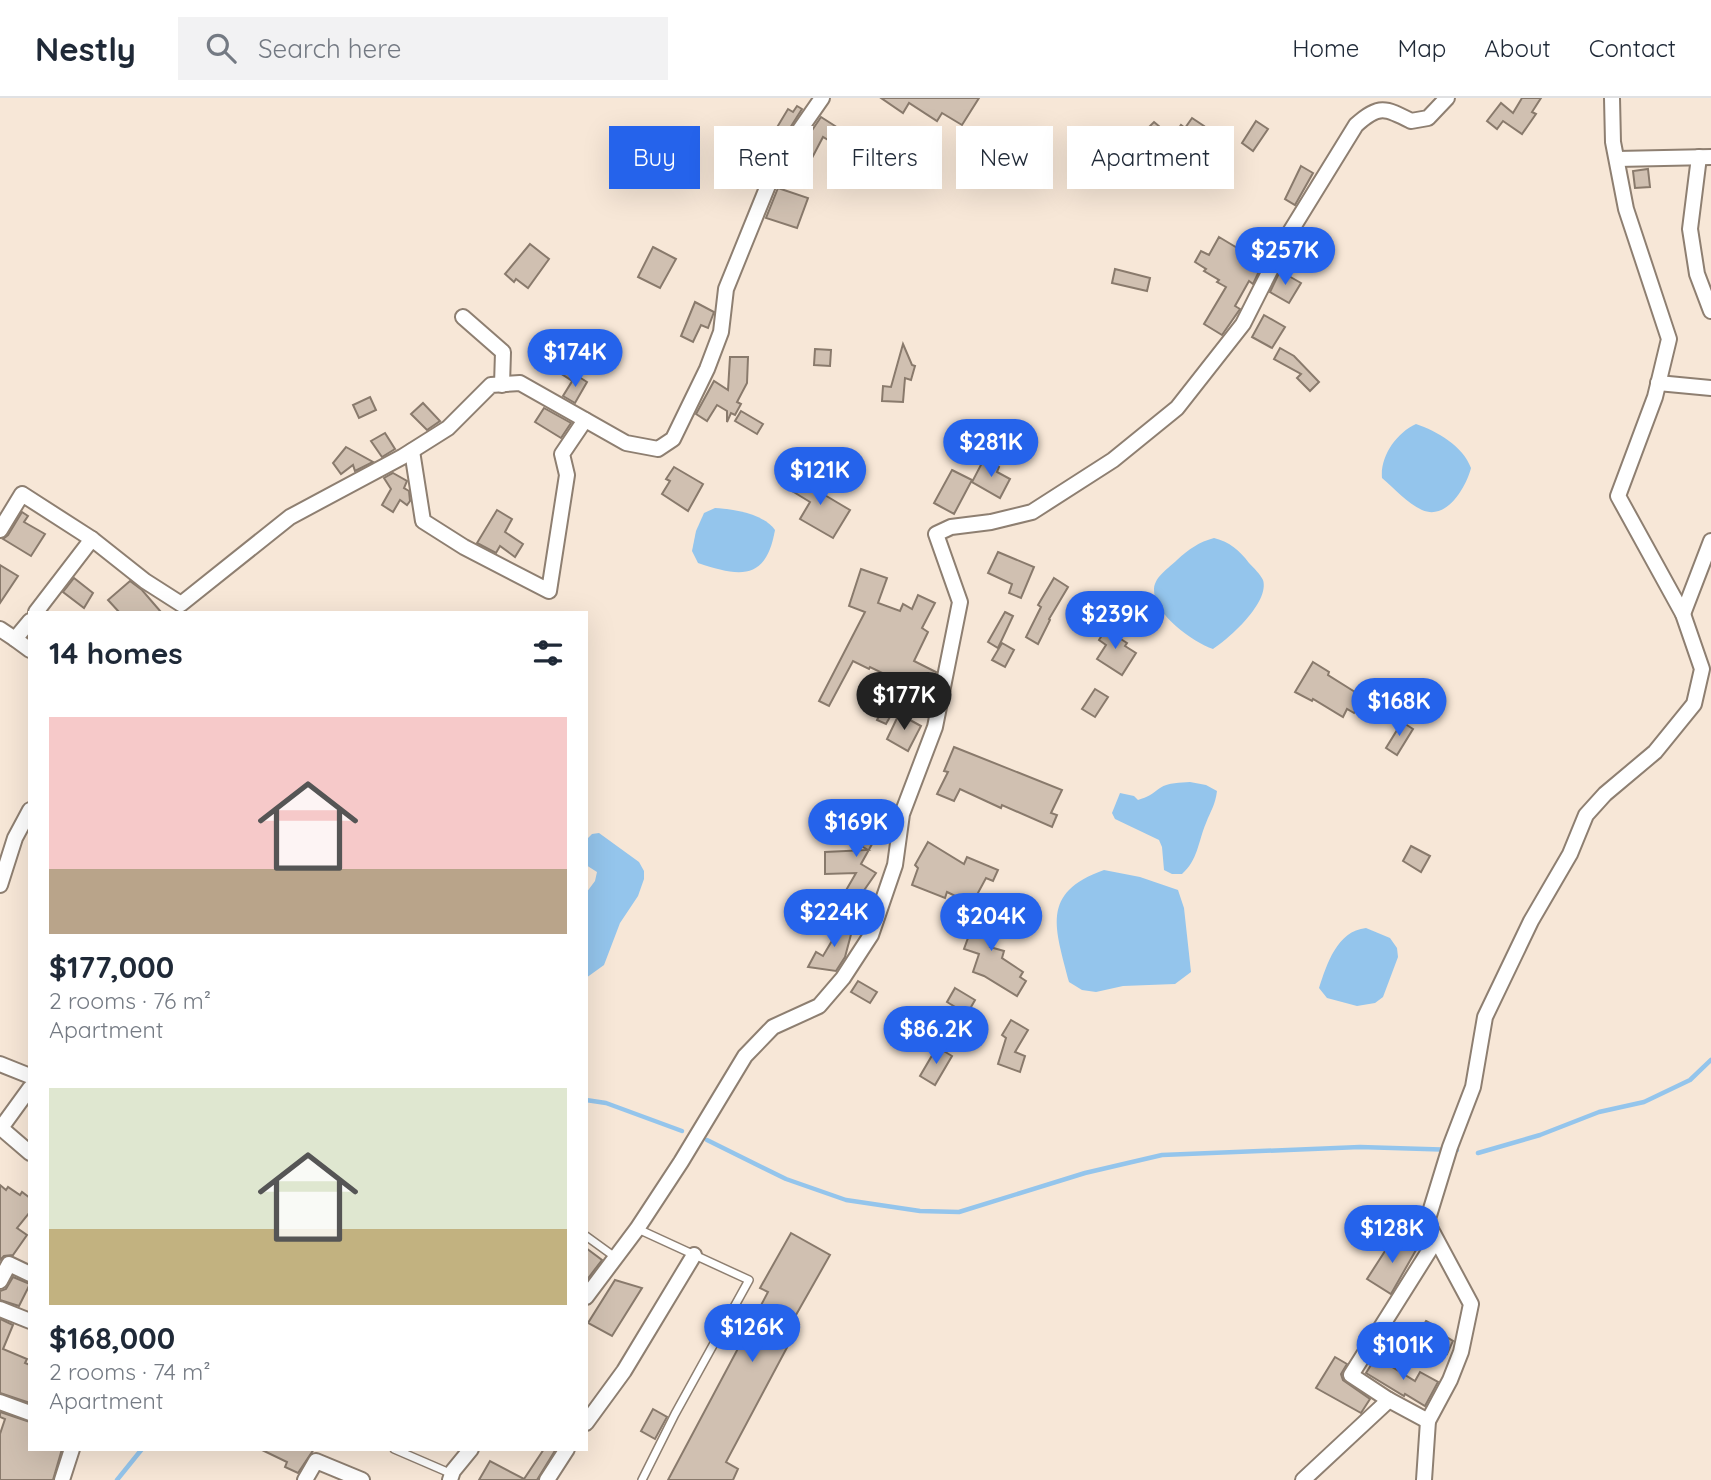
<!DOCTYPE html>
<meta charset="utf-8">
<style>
:root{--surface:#fff;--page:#f2f2f3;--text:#1f2937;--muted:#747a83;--line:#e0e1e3;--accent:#2563eb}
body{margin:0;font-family:Quicksand,sans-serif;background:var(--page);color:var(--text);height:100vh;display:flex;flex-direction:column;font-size:26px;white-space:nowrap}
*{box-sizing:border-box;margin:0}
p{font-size:23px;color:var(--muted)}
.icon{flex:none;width:38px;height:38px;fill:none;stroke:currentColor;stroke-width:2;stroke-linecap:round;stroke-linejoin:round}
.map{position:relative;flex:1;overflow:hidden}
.details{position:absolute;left:28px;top:513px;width:560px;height:840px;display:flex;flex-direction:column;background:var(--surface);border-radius:0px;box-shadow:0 7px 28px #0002}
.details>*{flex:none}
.hud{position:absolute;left:609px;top:28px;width:665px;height:63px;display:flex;gap:14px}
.price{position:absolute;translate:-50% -60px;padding:0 16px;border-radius:24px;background:var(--accent);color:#fff;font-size:23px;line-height:46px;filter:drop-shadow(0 2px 4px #0008)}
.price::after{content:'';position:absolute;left:50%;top:42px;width:21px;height:16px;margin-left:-10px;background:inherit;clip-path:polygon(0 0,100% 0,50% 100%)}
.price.selected{background:#222;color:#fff}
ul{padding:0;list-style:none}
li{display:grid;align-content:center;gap:14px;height:371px;padding:0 21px}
li span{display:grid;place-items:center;height:217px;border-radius:0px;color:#555}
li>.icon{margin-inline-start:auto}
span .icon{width:126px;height:126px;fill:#fffc;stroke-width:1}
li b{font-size:30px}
h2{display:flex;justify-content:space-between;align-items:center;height:84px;padding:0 21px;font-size:30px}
.chip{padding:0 24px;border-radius:0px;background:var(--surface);box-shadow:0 7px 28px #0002;font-size:24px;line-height:63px}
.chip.selected{background:var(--accent);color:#fff}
header{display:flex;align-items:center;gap:42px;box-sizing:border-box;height:98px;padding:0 35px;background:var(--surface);border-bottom:2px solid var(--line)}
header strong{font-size:33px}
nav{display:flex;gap:38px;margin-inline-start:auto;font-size:24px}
.search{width:490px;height:63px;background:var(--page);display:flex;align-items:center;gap:18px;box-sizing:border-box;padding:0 24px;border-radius:0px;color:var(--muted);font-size:26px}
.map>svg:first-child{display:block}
</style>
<header>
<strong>Nestly</strong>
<div class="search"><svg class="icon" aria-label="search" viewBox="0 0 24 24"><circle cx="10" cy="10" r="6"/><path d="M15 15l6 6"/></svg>Search here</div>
<nav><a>Home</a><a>Map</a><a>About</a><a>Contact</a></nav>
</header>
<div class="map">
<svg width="1711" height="1382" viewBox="0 0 1711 1382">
<rect width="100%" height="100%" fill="#f7e7d7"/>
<!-- water -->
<g fill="#94c5ec">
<path d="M1416 326C1437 333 1463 348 1471 370 1466 389 1447 423 1422 412 1407 405 1394 390 1382 380 1380 359 1396 335 1416 326Z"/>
<path d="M715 410C734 411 764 416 775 432 766 483 740 479 698 465L692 453 696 433 704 415Z"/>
<path d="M1214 440C1230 444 1239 452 1249 465 1254 470 1260 476 1263 482 1270 504 1229 541 1213 551 1193 544 1153 516 1154 491 1155 478 1169 470 1177 462 1189 451 1199 444 1214 440Z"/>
<path d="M1190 684 1206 687 1217 693C1215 708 1211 712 1206 725 1198 744 1198 762 1182 776H1172L1164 772 1162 749 1159 742 1115 721 1112 715 1120 695 1134 698 1138 702C1148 699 1152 696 1160 690 1169 684 1180 685 1190 684Z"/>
<path d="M599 735 639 764 644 773V781L638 798 620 825 604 867 586 880V795L595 783 597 774 586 767V742L592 736Z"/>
<path d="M1104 772 1140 779 1178 792 1184 810 1191 874 1175 886 1123 888 1096 894 1082 892 1069 884C1056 831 1039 795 1104 772Z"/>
<path d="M1366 830 1390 840 1397 850 1398 859 1383 899 1375 905 1357 908 1327 900 1319 890C1327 866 1337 833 1366 830Z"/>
</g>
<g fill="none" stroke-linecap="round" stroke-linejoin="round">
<!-- stream -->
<g stroke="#94c5ec" stroke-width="4.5">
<path d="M586 1002 606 1005 682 1033"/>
<path d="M707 1042 786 1081 846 1102 920 1113 959 1114 1085 1075 1162 1057 1360 1049 1457 1052"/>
<path d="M1478 1055 1540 1037 1599 1014 1644 1004 1690 982 1711 962"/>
<path d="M117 1382 142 1351"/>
</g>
</g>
<!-- building -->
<g fill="#d0c0b1" stroke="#897a6c" stroke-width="2">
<path d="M881 0H979L962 27 942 15 937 23 909 5 903 15Z"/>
<path d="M1522 0H1541L1532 14 1536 16 1522 36 1503 23 1497 31 1487 23 1501 5 1513 15Z"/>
<path d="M797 8 802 11 783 41 773 36 788 11 793 14Z"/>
<path d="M821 19 846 35 838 48 823 39 812 60 798 53Z"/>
<path d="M1192 20 1204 28 1197 38 1201 40 1193 52 1173 38 1181 27 1185 30Z"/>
<path d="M1256 23 1268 31 1253 53 1242 45Z"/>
<path d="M1154 24 1166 34 1155 47 1142 36Z"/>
<path d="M1301 68 1313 75 1295 107 1285 101Z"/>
<path d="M1648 71 1650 89 1635 90 1633 73Z"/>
<path d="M778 90 808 100 797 130 766 120Z"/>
<path d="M1219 139 1239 151 1244 144 1258 152 1253 161 1262 167 1253 186 1249 183 1235 208 1240 211 1222 237 1204 226 1226 189 1217 184 1219 182 1204 173 1206 171 1195 164 1201 153 1209 157Z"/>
<path d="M530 146 549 161 528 190 516 181 514 184 505 176Z"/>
<path d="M653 149 676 161 660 190 638 179Z"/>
<path d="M1115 171 1150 180 1147 193 1112 185Z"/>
<path d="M1280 173 1301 185 1289 205 1270 194Z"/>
<path d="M695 204 714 214 708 230 701 227 693 244 681 238Z"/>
<path d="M1264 217 1285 229 1272 250 1252 239Z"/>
<path d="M555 240 568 248 565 253 582 263 571 282 541 263Z"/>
<path d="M903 246 912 267 915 268 911 282 905 280 903 304 882 303 883 288 891 289Z"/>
<path d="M1280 250 1294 258 1319 284 1310 293 1297 280 1301 276 1274 261Z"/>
<path d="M815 251 831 252 830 268 814 267Z"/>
<path d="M730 259H748L747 285 737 304 741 306 735 317 731 315 727 324V313L717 307 707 323 696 316 714 283 728 292Z"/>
<path d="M576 277 587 284 575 305 563 298Z"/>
<path d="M370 299 376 312 359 320 353 307Z"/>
<path d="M423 305 440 323 427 332 411 316Z"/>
<path d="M544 310 571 325 561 340 535 324Z"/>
<path d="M741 313 763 326 757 336 735 323Z"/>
<path d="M385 335 395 351 382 359 371 343Z"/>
<path d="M346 349 373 364 355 373 353 367 341 376 333 365Z"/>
<path d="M984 361 999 369 997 374 1010 381 1000 400 972 384Z"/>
<path d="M674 369 703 386 688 413 662 396 670 383 666 381Z"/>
<path d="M952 372 972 382 954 416 934 405Z"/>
<path d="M393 375 407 383 404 390 409 393 410 403 407 407 400 402 393 414 382 407 391 391 384 380Z"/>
<path d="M803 375 827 389 823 396 850 412 833 440 800 421 810 404 792 393Z"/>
<path d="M497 412 512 421 505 434 523 446 515 459 500 448 496 455 477 445Z"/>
<path d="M22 414 28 418 24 424 45 436 31 458 3 441 8 437Z"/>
<path d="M998 454 1034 469 1021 500 1009 495 1012 486 988 475Z"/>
<path d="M0 467 18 478 0 505Z"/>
<path d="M861 471 887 480 878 505 900 513 903 506 912 511 918 497 935 505 922 530 928 534 914 563 936 574 935 577 927 592 910 583 886 626 877 622 897 582 870 569 869 571 853 563 829 608 819 603 865 514 849 508Z"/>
<path d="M74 480 93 495 84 510 63 494Z"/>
<path d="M1054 480 1068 489 1049 521 1050 522 1038 546 1026 539 1041 509 1038 507Z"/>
<path d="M130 483 142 492 161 514H119L108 502Z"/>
<path d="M1005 514 1013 518 998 550 988 544Z"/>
<path d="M1109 526 1119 532 1116 538 1127 545 1125 548 1136 555 1122 577 1097 561 1106 547 1099 542Z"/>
<path d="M1002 545 1014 552 1005 569 992 562Z"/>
<path d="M1313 564 1329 574 1328 577 1363 599 1354 615 1347 611 1343 619 1313 601 1312 603 1295 594Z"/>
<path d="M1095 591 1108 599 1095 619 1082 611Z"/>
<path d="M899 616 921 628 908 653 887 641Z"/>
<path d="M1402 624 1413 631 1397 657 1386 650Z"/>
<path d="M954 649 1062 692 1051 715 1057 717 1052 729 1002 707 1001 710 960 691 954 703 937 696 948 674 944 673Z"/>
<path d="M875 715 886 721 861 766 876 775 858 801 845 794 856 775 825 776V754L868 752 856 745Z"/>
<path d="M928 744 964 766 967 759 998 772 993 783 986 780 972 806 947 794 945 800 912 787 918 770 915 767Z"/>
<path d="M1411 748 1430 758 1421 774 1403 763Z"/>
<path d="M974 808 999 818 990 849 1004 853 1002 860 1023 874 1020 879 1026 883 1017 898 984 878 973 874 979 856 964 851 972 829 968 827Z"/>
<path d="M833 823 853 829 845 859 836 873 808 869 816 854 823 858 836 836 830 834Z"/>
<path d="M858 883 877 894 870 905 851 894Z"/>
<path d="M955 890 975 902 967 916 947 904Z"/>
<path d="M1011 922 1028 932 1015 954 1025 958 1020 974 998 966 1006 940 1002 937Z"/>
<path d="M937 949 952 958 935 987 920 978Z"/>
<path d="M0 1087 6 1092 8 1089 20 1097 22 1094 30 1100V1114L17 1130 27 1137 13 1157 4 1158 0 1162Z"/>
<path d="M791 1135 830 1157 792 1224 799 1227 726 1364 738 1371 733 1382H668L768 1194 760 1190Z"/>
<path d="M1394 1139 1416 1152 1391 1196 1367 1181Z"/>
<path d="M586 1150 602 1162 586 1183Z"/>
<path d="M13 1179 30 1186 19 1208 0 1202V1193L6 1191Z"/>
<path d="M615 1182 642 1190 612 1238 588 1225Z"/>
<path d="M0 1221 13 1227 3 1251 27 1261 25 1265 30 1267V1305L0 1295Z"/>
<path d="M1426 1223 1437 1229 1435 1232 1453 1243 1447 1256 1417 1238Z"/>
<path d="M1335 1259 1347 1266 1341 1276 1343 1282 1370 1301 1361 1315 1316 1290Z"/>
<path d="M1376 1259 1415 1283 1420 1274 1438 1284 1425 1308 1405 1296 1404 1298 1366 1275Z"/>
<path d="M653 1311 667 1319 655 1341 641 1333Z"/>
<path d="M0 1314 30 1324V1351H62L53 1382H0V1336L5 1321 0 1319Z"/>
<path d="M260 1351H314L298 1375 285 1369 287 1364Z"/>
<path d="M544 1351H556L537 1382H479L490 1363 524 1381Z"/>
</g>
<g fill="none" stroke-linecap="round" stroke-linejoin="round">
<defs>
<g id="service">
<path d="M638 1131 749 1182 675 1316 642 1382"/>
<path d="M586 1138 615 1159"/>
<path d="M394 1351 452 1376"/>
</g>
<g id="minor">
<path d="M1699 59 1690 131 1697 176 1711 213"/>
<path d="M1617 61 1711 59"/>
<path d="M463 219 503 254 502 287"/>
<path d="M1658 285 1711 290"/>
<path d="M412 353 423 423 464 449 549 493 567 377 562 356 585 322"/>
<path d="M0 432 22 396 92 441"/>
<path d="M36 514 92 441 145 483 181 506 290 419 402 359 448 330 491 287 520 285 626 345 658 351 673 341 707 271 721 234 726 191 771 80 797 36 822 0"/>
<path d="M1683 516 1711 443"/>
<path d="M30 523 15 541 30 552"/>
<path d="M0 531 15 541"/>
<path d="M0 787 15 740 30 712"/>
<path d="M0 966 30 978"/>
<path d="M30 990 1 1030 30 1055"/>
<path d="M0 1183 9 1166 30 1176"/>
<path d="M586 1199 637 1131 681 1064 745 958 773 929 819 908 843 880 871 837 895 767 902 716 935 629 960 504 936 436 951 429 991 424 1032 414 1113 362 1177 310 1243 226 1287 139 1356 27C1379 6 1386 10 1411 23L1428 20 1447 0"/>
<path d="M0 1211 30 1223"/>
<path d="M1389 1302 1351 1277 1436 1142"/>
<path d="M0 1304 30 1315"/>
<path d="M586 1325 624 1273 694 1157"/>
<path d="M62 1382 72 1351"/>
<path d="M305 1382 316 1363 362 1382"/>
<path d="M450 1382 453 1373 471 1351"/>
<path d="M547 1382 567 1351"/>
<path d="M1303 1382 1389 1302 1428 1323"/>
<path d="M1424 1382 1428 1323 1450 1282 1461 1254 1471 1206 1427 1124 1450 1049 1473 989 1485 919 1531 823 1570 756 1586 717 1605 696 1655 654 1694 606 1702 571 1683 516 1618 398 1655 299 1669 241 1626 111 1613 44 1612 0"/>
</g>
</defs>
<!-- service casing -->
<use href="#service" stroke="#8e7f71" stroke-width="10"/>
<!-- minor casing -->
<use href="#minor" stroke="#8e7f71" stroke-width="18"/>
<!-- service -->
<use href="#service" stroke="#fff" stroke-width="7"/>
<!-- minor -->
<use href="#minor" stroke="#fff" stroke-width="14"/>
</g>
</svg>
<b class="price" style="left:1285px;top:189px">$257K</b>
<b class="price" style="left:575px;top:291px">$174K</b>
<b class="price" style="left:991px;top:381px">$281K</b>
<b class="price" style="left:820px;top:409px">$121K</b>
<b class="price" style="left:1115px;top:553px">$239K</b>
<b class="price selected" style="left:904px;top:634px">$177K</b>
<b class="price" style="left:1399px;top:640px">$168K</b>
<b class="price" style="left:856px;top:761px">$169K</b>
<b class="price" style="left:834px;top:851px">$224K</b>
<b class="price" style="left:991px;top:855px">$204K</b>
<b class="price" style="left:936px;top:968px">$86.2K</b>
<b class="price" style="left:1392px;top:1167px">$128K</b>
<b class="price" style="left:752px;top:1266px">$126K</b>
<b class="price" style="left:1403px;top:1284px">$101K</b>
<div class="hud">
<a class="chip selected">Buy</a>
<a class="chip">Rent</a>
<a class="chip">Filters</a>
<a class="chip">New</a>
<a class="chip">Apartment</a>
</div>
<section class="details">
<h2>14 homes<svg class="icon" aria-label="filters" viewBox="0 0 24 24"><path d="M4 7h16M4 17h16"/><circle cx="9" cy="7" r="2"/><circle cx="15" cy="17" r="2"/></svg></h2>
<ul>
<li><span style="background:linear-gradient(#f6c9c9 70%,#b9a48a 0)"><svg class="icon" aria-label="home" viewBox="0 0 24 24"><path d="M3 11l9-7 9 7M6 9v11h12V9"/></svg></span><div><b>$177,000</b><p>2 rooms · 76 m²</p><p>Apartment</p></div></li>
<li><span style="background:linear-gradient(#dfe7d0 65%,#c2b280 0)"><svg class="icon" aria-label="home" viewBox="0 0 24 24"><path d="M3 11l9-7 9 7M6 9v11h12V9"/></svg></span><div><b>$168,000</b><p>2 rooms · 74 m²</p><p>Apartment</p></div></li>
</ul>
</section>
</div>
